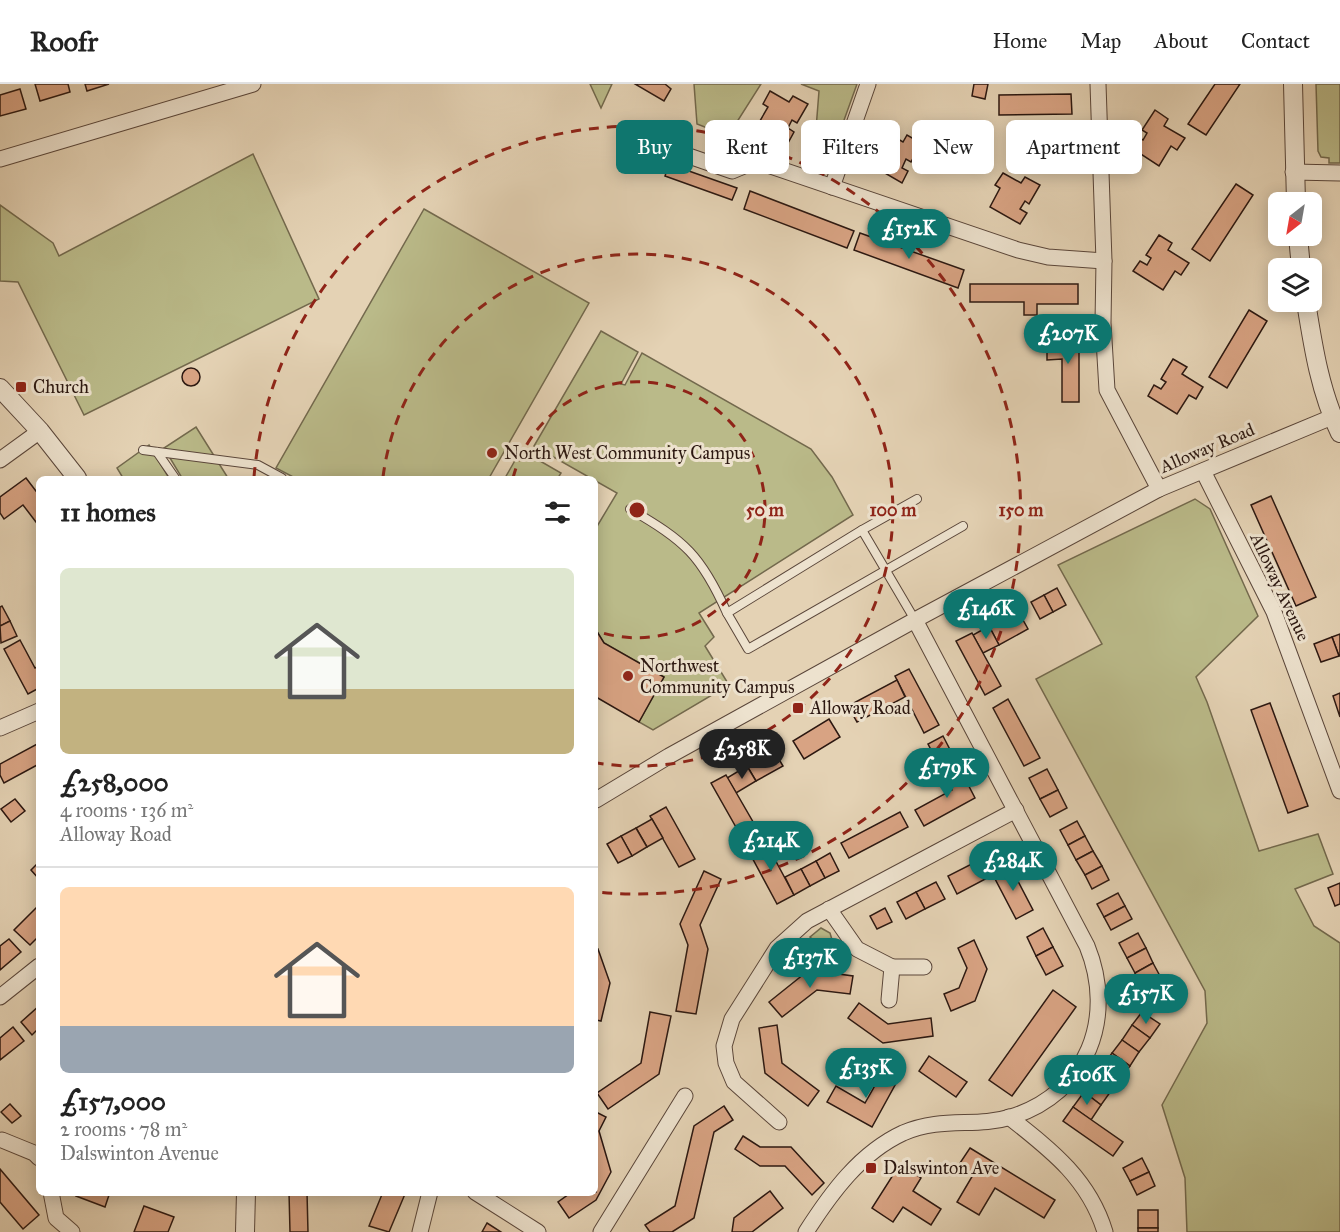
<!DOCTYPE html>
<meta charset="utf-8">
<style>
:root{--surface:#fff;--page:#f2f2f2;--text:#222;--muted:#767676;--line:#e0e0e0;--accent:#0f766e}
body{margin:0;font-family:"IM FELL Great Primer",serif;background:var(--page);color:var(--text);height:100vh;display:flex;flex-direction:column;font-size:22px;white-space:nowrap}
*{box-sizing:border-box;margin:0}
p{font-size:20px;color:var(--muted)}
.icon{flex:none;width:33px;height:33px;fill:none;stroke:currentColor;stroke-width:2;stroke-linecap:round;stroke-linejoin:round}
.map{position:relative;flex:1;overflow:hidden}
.details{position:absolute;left:36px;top:392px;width:562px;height:720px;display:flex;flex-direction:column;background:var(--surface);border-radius:9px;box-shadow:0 3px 15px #0003}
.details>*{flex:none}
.hud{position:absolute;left:616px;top:36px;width:570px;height:54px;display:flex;gap:12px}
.needle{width:39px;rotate:211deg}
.buttons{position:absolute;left:1268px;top:108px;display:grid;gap:12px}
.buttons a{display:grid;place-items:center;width:54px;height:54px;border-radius:9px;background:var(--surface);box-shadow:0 3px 15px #0003;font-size:30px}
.price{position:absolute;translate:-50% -51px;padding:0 14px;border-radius:21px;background:var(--accent);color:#fff;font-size:20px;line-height:39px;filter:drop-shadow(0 2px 3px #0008)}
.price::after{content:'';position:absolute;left:50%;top:36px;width:18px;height:14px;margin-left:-9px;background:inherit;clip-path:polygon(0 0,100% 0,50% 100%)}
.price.on{background:#222;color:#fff}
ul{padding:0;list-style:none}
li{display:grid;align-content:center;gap:12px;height:318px;padding:0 24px}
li+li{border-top:2px solid var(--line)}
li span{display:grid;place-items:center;height:186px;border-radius:9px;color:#555}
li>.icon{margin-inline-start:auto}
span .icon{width:108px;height:108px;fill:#fffc;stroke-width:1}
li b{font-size:26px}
h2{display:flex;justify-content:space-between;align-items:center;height:72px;padding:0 24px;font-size:26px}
.pill{padding:0 21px;border-radius:9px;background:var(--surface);box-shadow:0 3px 15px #0003;font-size:21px;line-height:54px}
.pill.on{background:var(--accent);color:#fff}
header{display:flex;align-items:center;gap:36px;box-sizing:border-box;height:84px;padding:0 30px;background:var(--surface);border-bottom:2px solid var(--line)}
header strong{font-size:28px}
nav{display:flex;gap:33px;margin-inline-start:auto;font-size:21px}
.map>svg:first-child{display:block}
</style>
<header>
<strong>Roofr</strong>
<nav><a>Home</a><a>Map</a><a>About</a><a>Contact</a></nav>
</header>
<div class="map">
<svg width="1340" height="1148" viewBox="0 0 1340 1148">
<rect width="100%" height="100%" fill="#e4d2b4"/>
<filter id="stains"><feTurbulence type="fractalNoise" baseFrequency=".00333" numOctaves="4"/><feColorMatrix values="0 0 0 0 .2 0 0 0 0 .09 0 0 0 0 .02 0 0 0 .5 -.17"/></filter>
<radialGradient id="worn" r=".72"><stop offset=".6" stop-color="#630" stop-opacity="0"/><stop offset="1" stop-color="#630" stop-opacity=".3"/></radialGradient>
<!-- green -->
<g fill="#baba89" stroke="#73694d" stroke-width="1.5">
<path d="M590 0H612L601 24Z"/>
<path d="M694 0H761L728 52 697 40Z"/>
<path d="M801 0H857L829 78 813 83 819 7Z"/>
<path d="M1316 0H1340V79H1329V74L1321 73 1318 67Z"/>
<path d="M253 70 319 215 84 331 18 198 0 197V121L53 159 59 172Z"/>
<path d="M424 125 589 219 489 394H295L276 384Z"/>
<path d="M601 247 638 268 621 300 625 301 642 269 811 365 832 393 853 431 699 529 714 553 705 562 729 601 653 646 639 638 664 593 604 559 596 546V444L617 409 534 362Z"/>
<path d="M196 343 228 394H182L164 364Z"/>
<path d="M149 361 169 394H123L117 384Z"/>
<path d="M521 366 561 389 558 394H505Z"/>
<path d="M1195 415 1210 425 1258 532 1196 593 1207 618 1259 767 1318 750 1333 790 1295 805 1314 842 1340 859V1148H1187L1185 1094 1162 1021 1207 939 1205 907 1036 595 1102 560 1058 481Z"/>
<path d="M821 844 830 849 833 859 821 863 810 853Z"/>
</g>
<!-- building -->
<g fill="#d8a383" stroke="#2c1811" stroke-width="1.5">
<path d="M35 0H68L70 8 40 17Z"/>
<path d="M85 0H109L87 7Z"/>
<path d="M635 0H665L671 5 664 17Z"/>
<path d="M974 0H988L985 15 972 12Z"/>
<path d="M1215 0H1240L1206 51 1188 40Z"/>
<path d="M20 5 26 25 0 32V11Z"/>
<path d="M770 7 789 18 793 12 808 20 797 39 792 36 788 44 794 48 788 59 757 42 768 23 763 20Z"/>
<path d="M1071 10 1072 30 999 31V11Z"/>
<path d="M1155 26 1168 35 1164 42 1185 54 1177 66 1171 62 1159 82 1130 63 1136 52 1143 56 1147 49 1142 46Z"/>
<path d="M884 47 903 58 907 51 921 59 911 78 906 75 902 84 908 87 902 99 871 81 882 63 877 60Z"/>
<path d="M669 80 737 104 732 116 665 92Z"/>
<path d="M1003 89 1021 99 1025 93 1040 101 1029 120 1025 117 1020 125 1027 129 1020 140 990 123 1000 104 995 101Z"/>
<path d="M1236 100 1253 111 1210 177 1192 165Z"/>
<path d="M750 107 854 147 847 164 744 125Z"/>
<path d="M860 149 964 186 958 204 854 166Z"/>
<path d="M1159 151 1172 159 1168 166 1189 179 1181 191 1175 187 1163 206 1133 187 1140 177 1147 181 1151 174 1146 171Z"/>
<path d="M970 200H1078V220H1037V231H1024V218H970Z"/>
<path d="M1249 226 1267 237 1227 304 1209 293Z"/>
<path d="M1057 249H1079V318H1062V275L1047 276V266H1057Z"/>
<path d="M1173 275 1187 283 1182 290 1203 303 1196 315 1189 311 1177 330 1148 312 1154 301 1161 305 1166 298 1161 295Z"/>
<circle cx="191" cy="293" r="9"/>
<path d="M26 394 39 411V442L23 421 4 435 0 429V413Z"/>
<path d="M1271 412 1316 513 1296 522 1251 421Z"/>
<path d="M1057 504 1066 521 1053 528 1044 511Z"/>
<path d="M1044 511 1053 528 1040 535 1031 518Z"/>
<path d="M2 522 10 537 0 542V523Z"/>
<path d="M1018 527 1028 545 999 561 989 542Z"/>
<path d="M10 537 17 552 1 559 0 542Z"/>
<path d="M989 542 999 561 983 569 973 551Z"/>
<path d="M596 546 604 559 664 593 639 638 596 613Z"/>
<path d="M972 549 1001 602 985 611 956 557Z"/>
<path d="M1340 550V571L1339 572 1332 553Z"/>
<path d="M1332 553 1339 572 1321 578 1314 560Z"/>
<path d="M20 556 35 584 39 582V604L28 610 4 565Z"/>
<path d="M909 585 939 641 924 649 895 592Z"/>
<path d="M897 596 905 613 857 638 848 622Z"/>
<path d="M1340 609V633L1333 612Z"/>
<path d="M1008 615 1040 674 1024 682 993 624Z"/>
<path d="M1270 619 1308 722 1288 729 1251 626Z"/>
<path d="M829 635 840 653 804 675 793 657Z"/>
<path d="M943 652 960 685 945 692 928 660Z"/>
<path d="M39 659V680L4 699 0 691V680Z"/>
<path d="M774 667 783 682 756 697 747 682Z"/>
<path d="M747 682 756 697 736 709 727 694Z"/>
<path d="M960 685 975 714 924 742 915 726 952 706 945 692Z"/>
<path d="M1047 685 1058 706 1040 715 1029 694Z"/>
<path d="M726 691 756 743 741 752 711 699Z"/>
<path d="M1058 706 1067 724 1050 733 1040 715Z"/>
<path d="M15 715 25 727 11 738 1 725Z"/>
<path d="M666 723 695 775 679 783 650 732Z"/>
<path d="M900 728 908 743 849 774 841 759Z"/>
<path d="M652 735 663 754 647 763 636 744Z"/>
<path d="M1077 737 1085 752 1068 761 1060 746Z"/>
<path d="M636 744 647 763 632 772 621 752Z"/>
<path d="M621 752 632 772 618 779 607 760Z"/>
<path d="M1085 752 1093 767 1076 776 1068 761Z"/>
<path d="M765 757 794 811 777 820 748 766Z"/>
<path d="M1001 765 1010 782 957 810 948 792Z"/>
<path d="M1093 767 1102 782 1085 791 1076 776Z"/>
<path d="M830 769 839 787 825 794 816 777Z"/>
<path d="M816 777 825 794 810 802 801 785Z"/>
<path d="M39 778V795L31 786Z"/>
<path d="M1010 782 1033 826 1016 835 993 791Z"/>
<path d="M1102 782 1109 796 1092 805 1085 791Z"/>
<path d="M801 785 810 802 794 811 785 793Z"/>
<path d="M704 787 721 795 700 841 708 865 696 930 676 927 688 861 680 840Z"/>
<path d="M936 798 945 815 925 825 916 808Z"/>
<path d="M1340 799V820L1335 822 1328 804Z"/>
<path d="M916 808 925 825 906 835 897 818Z"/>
<path d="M1118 809 1125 822 1104 833 1097 820Z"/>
<path d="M39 821V852L30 861 14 846Z"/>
<path d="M1125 822 1132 835 1111 846 1104 833Z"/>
<path d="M885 824 892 838 877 845 870 832Z"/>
<path d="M1043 844 1053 863 1036 872 1027 853Z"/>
<path d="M1138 849 1146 864 1127 874 1119 859Z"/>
<path d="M9 855 21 868 0 886V862Z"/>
<path d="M974 856 987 885 975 917 951 927 944 910 959 904 967 884 958 864Z"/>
<path d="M1053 863 1063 882 1046 891 1036 872Z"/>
<path d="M1146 864 1153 879 1135 889 1127 874Z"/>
<path d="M598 865 610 899 601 937 596 936V866Z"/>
<path d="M1153 879 1161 894 1143 904 1135 889Z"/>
<path d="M809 886 853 892 850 910 817 906 782 933 769 918Z"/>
<path d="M1161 894 1169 908 1151 918 1143 904Z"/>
<path d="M1053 906 1076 923 1012 1012 989 996Z"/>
<path d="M859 919 888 940 931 934 933 952 883 959 848 934Z"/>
<path d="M39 922V944L32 951 21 938Z"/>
<path d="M650 928 671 932 659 990 608 1025 597 1009 641 979Z"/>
<path d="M1142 928 1160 940 1150 954 1132 941Z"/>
<path d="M777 941 782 979 819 1007 808 1022 765 989 759 944Z"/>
<path d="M1132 941 1150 954 1139 968 1122 956Z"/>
<path d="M13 943 24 957 0 976V954Z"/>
<path d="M1122 956 1139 968 1130 982 1112 969Z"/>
<path d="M1112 969 1130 982 1120 996 1102 983Z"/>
<path d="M929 972 967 998 956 1013 919 987Z"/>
<path d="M885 984 900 992 872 1043 827 1018 836 1002 865 1019Z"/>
<path d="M1093 995 1111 1007 1101 1021 1084 1008Z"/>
<path d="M1084 1008 1101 1021 1091 1036 1073 1023Z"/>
<path d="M10 1020 21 1032 12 1039 1 1028Z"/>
<path d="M724 1022 733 1036 714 1048 694 1134 672 1148H650L645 1141 675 1122 694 1042Z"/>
<path d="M1073 1023 1123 1058 1113 1072 1063 1037Z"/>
<path d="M596 1028 606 1033 599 1047 611 1088 596 1116 569 1134 558 1118 572 1108H596Z"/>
<path d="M743 1052 760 1063H791L824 1099 812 1111 785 1082H760L735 1065Z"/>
<path d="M970 1064 1055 1116 1044 1134 995 1104 979 1131 957 1118 973 1091 958 1082Z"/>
<path d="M1142 1074 1149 1088 1130 1097 1123 1084Z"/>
<path d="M900 1080 921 1094 913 1107 941 1125 931 1141 903 1123 893 1138 872 1124Z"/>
<path d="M0 1085 39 1131 23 1145 0 1118Z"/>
<path d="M1149 1088 1155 1102 1137 1111 1130 1097Z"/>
<path d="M770 1107 783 1124 752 1148H732L734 1134Z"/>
<path d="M78 1108H110L105 1123 76 1112Z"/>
<path d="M289 1108H307L308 1148H290Z"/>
<path d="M383 1108 405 1110 389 1148 369 1142Z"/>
<path d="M144 1122 174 1133 168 1148H134Z"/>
<rect x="1138" y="1126" width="20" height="18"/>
<path d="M487 1139 501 1148H482Z"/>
<rect x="1138" y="1144" width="20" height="4"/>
</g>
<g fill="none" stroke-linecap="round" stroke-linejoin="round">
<defs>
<g id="service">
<path d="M143 366 258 381 282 394"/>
<path d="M157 368 175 394"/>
<path d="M630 425C685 457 701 471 727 529"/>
<path d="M862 446 917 415"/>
<path d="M915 536 862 446 727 529 748 565 963 442"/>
</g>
<g id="minor">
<path d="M1098 0 1104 177 1103 239 1107 306 1159 405"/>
<path d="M686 71 732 87 756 77 1018 166 1048 173 1104 177"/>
<path d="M0 75 253 0"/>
<path d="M1293 88 1340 89"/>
<path d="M832 103 868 0"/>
<path d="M0 376 40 347"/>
<path d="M1203 387 1274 528 1340 707"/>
<path d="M0 644 39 627"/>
<path d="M596 716 669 672 915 536 1159 405 1332 333"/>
<path d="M829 825 857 865 892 883"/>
<path d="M0 913 39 882"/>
<path d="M889 916 892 883H924"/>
<path d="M1009 1033C1051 1066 1089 1095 1105 1148"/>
<path d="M779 1038 734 998 726 979 724 962 732 935 777 864 807 837 1016 726"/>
<path d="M2 1056 34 1069 39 1074"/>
<path d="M51 1108 56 1134 72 1148"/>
<path d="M475 1108 538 1148"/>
<path d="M420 1148 430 1108"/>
<path d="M601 1148 685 1012"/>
<path d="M806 1148C831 1109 860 1069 903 1049 943 1032 975 1044 1011 1033 1088 1009 1116 933 1087 862L915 536"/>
</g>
<g id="tertiary">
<path d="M1293 0 1296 118"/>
<path d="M1298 152 1301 184"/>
<path d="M1306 218C1313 262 1320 308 1340 349"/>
<path d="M0 304 40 347 77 394"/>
<path d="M245 1148 246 1108"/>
</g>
</defs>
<!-- service casing -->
<use href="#service" stroke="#5a463a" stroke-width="10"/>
<!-- minor casing -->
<use href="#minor" stroke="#5a463a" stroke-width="17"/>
<!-- tertiary casing -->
<use href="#tertiary" stroke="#5a463a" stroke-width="20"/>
<!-- service -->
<use href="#service" stroke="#ede2ce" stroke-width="8"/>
<!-- minor -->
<use href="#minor" stroke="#ede2ce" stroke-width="15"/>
<!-- tertiary -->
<use href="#tertiary" stroke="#ede2ce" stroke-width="18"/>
</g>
<!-- distance rings -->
<g fill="none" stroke="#8f2418" stroke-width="3" stroke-dasharray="10 8">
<path d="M513 394A128 128 0 1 1 596 547"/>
<path d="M383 393A256 256 0 1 1 597 679"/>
<path d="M254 393A384 384 0 1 1 597 808"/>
</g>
<!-- markers -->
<g fill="#8f2418" stroke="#ede2ce" stroke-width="2">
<rect x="15" y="297" width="12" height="12" rx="3"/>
<circle cx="492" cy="369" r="6"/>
<circle cx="628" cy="592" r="6"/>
<rect x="792" y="618" width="12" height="12" rx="3"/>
<rect x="865" y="1078" width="12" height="12" rx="3"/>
</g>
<g text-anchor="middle" stroke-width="6" stroke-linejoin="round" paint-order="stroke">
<!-- poi labels -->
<g font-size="18" fill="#2c1811" stroke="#ede2ce" text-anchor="start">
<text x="33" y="309">Church</text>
<text x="504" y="375">North West Community Campus</text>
<text x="640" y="588">Northwest<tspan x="640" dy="21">Community Campus</tspan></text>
<text x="810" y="630">Alloway Road</text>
<text x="883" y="1090">Dalswinton Ave</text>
</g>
<!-- street labels -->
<g font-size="18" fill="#2c1811" stroke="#ede2ce">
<text transform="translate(1207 364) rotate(-23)" y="6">Alloway Road</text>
<text transform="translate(1280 503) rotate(65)" y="6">Alloway Avenue</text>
</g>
</g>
<circle cx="637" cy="426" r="9" fill="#8f2418" stroke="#ede2ce" stroke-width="3"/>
<g font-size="18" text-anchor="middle" font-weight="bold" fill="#8f2418" stroke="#ede2ce" stroke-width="6" stroke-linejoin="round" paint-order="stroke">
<text x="765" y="432">50 m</text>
<text x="893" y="432">100 m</text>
<text x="1021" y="432">150 m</text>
</g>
<rect width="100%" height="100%" filter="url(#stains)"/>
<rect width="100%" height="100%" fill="url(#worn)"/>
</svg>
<div class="buttons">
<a><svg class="needle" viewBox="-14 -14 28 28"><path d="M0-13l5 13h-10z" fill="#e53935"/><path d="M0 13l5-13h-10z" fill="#767676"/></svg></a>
<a><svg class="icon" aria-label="layers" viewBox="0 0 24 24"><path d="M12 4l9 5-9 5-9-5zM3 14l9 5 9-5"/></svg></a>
</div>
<b class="price" style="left:909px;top:176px">£152K</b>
<b class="price" style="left:1068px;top:281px">£207K</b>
<b class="price" style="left:986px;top:556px">£146K</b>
<b class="price on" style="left:742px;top:696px">£258K</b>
<b class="price" style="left:947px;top:715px">£179K</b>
<b class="price" style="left:771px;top:788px">£214K</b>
<b class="price" style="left:1013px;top:808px">£284K</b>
<b class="price" style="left:810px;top:905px">£137K</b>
<b class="price" style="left:1146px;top:941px">£157K</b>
<b class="price" style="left:866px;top:1015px">£135K</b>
<b class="price" style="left:1087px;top:1022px">£106K</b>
<div class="hud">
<a class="pill on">Buy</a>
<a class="pill">Rent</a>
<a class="pill">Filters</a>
<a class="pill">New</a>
<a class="pill">Apartment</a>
</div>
<section class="details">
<h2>11 homes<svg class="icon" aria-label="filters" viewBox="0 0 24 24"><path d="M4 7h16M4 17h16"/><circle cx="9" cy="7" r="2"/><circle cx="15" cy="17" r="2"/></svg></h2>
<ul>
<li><span style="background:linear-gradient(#dfe7d0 65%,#c2b280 0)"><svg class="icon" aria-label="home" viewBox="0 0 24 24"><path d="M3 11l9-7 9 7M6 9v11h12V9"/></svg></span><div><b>£258,000</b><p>4 rooms · 136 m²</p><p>Alloway Road</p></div></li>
<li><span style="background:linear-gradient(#ffd9b3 75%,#9aa5b1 0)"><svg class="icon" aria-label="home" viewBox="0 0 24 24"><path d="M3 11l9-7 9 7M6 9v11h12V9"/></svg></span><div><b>£157,000</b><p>2 rooms · 78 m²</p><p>Dalswinton Avenue</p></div></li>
</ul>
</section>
</div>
